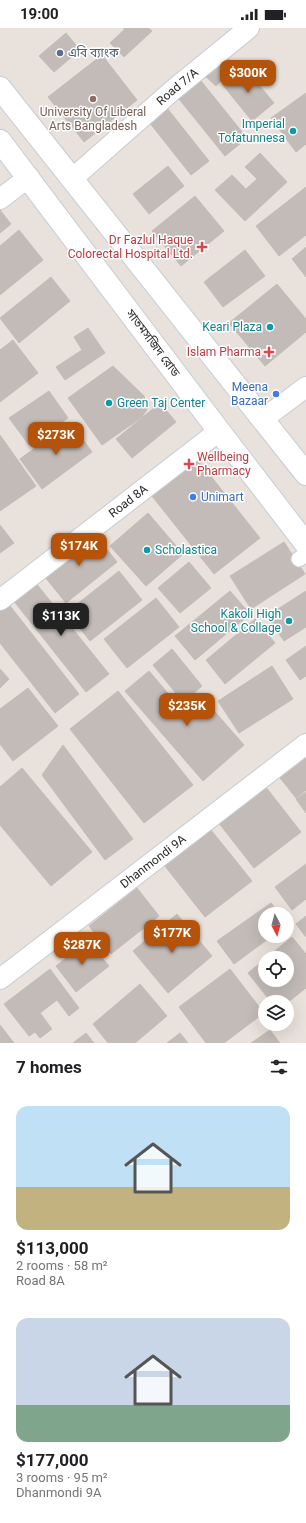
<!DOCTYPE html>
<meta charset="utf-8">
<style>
:root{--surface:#fff;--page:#f2f2f2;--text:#202124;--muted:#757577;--accent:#b45309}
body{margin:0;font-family:Roboto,"Noto Sans Bengali",sans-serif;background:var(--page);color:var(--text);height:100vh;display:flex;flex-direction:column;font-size:15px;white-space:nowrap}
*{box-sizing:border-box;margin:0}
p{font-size:13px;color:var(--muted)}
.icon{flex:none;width:22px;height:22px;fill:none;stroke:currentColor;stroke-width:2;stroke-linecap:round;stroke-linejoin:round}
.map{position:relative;height:1015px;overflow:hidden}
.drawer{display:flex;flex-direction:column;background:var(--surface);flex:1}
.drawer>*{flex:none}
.needle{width:26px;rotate:174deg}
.controls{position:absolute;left:258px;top:879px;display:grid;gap:8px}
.controls a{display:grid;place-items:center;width:36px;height:36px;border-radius:50%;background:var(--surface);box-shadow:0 4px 16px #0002;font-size:20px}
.price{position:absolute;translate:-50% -34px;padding:0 9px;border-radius:8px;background:var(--accent);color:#fff;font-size:13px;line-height:26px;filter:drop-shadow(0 1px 2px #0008)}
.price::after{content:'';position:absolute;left:50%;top:24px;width:12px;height:9px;margin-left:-6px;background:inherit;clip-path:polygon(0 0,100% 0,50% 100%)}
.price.active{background:#222;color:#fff}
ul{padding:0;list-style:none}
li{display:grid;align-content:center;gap:8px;height:212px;padding:0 16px}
li span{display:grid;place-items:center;height:124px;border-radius:12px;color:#555}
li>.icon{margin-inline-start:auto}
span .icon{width:72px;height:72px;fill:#fffc;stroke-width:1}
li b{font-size:17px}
h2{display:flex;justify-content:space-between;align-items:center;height:48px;padding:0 16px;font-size:17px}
.status{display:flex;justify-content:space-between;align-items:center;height:28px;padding:0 20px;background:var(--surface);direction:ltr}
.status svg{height:11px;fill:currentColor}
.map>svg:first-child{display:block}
</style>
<div class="status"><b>19:00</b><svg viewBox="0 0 49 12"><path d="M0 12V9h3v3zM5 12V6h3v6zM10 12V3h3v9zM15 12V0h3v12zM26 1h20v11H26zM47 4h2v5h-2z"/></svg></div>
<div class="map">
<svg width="306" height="1015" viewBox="0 0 306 1015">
<rect width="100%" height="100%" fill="#e9e1db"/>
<!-- building -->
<g fill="#c2bbb8" stroke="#c4bdb5">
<path d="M123 0H148L152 3 124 29 110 15 125 1Z"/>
<path d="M66 5 80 22 54 44 39 28Z"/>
<path d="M102 27 137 72 84 114 48 69Z"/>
<path d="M224 27 236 38 216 58 204 47Z"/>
<path d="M244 39 274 75 252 93 222 56Z"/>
<path d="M201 53 247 110 225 128 179 71Z"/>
<path d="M306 65V116L296 124 271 90Z"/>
<path d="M167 80 209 133 191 147 149 94Z"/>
<path d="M260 125 287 154 245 193 215 162 232 147 246 161 257 151 245 139Z"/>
<path d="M168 138 184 158 149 186 133 166Z"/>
<path d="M306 159V207L279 228 256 198Z"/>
<path d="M195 168 224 203 181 238 152 203Z"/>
<path d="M0 182 11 196 0 205Z"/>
<path d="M19 202 43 232 0 267V218Z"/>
<path d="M306 219V249L292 231Z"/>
<path d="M245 222 265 248 223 279 204 254Z"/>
<path d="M51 249 70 273 19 315 0 290Z"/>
<path d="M277 256 306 291V304L265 338 229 295Z"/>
<path d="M88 300 105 325 65 352 56 339 82 322 74 309Z"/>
<path d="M13 312 38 345 0 374V322Z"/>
<path d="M113 338 144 368 148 380 142 389 102 417 68 370Z"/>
<path d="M49 363 68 390 29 417 9 390Z"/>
<path d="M160 375 176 394 132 430 116 411Z"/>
<path d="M70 394 92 424 42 461 20 431Z"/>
<path d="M0 407 36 458 0 483Z"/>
<path d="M186 417 260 510 214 546 140 453Z"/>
<path d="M148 485 183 526 146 558 110 518Z"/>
<path d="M0 497 14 515 0 525Z"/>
<path d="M92 503 117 534 66 575 41 544Z"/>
<path d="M284 514 305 546 251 581 230 548Z"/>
<path d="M189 534 211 560 180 585 158 560Z"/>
<path d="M119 543 142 572 90 613 67 584Z"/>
<path d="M35 554 109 646 86 664 13 572Z"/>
<path d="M230 563 250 586 195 632 175 608Z"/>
<path d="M306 563V599L284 613 267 588Z"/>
<path d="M156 570 179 599 127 640 104 611Z"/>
<path d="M7 574 79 666 55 685 0 615V580Z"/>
<path d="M255 591 275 615 225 656 206 632Z"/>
<path d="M306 618V648L300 652 286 632Z"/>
<path d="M172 621 202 658 183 674 153 637Z"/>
<path d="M272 638 293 671 239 705 218 673Z"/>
<path d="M0 641 9 651 0 660Z"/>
<path d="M149 643 184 684 202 669 244 717 203 753 125 663Z"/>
<path d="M28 660 58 698 13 733 0 716V681Z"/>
<path d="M118 663 193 757 144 795 70 701Z"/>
<path d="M63 717 133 811 105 832 42 747Z"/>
<path d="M306 724V762L296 770 277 746Z"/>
<path d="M22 740 92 824 51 858 0 797V759Z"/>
<path d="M265 758 301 804 254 840 218 794Z"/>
<path d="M306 764V785L296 771Z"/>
<path d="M207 797 252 853 205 889 161 833Z"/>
<path d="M306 836V871L292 882 275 859Z"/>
<path d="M137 860 159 888 111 926 89 898Z"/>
<path d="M271 875 280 886H265V908H272L234 936 217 913Z"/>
<path d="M177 886 212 928 168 965 133 923Z"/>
<path d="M306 888V909L296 896Z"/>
<path d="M292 909 306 926V960L287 975V974H271L248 945 265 931V952H287V930H266Z"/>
<path d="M88 913 109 938 76 964 56 938Z"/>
<path d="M50 941 79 980 69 988 57 972 40 985 52 1001 40 1010 35 1004 29 1008 4 976Z"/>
<path d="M230 941 264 985 224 1015H206L179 979Z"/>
<path d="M140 956 167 988 135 1015H108L93 996Z"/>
<path d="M0 997 14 1015H0Z"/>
<path d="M270 1002 280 1015H251Z"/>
<path d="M86 1005 94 1015H73Z"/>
<path d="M180 1005 188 1015H167Z"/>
</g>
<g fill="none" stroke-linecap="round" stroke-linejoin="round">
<defs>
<path id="pedestrian" d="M299 531 306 526"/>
<g id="minor">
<path id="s1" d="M72 151 173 62 249 0"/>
<path d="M0 171 29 149"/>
<path d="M263 391 306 359"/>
<path id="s2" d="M0 572 219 403"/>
<path id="s3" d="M0 951 306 716"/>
</g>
<g id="secondary">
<path d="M0 60 306 446"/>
<path d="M0 113 219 403 306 516"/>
</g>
</defs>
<!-- pedestrian casing -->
<use href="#pedestrian" stroke="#c7ccd5" stroke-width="17"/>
<!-- minor casing -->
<use href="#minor" stroke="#c7ccd5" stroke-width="22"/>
<!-- secondary casing -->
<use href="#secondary" stroke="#c7ccd5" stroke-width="24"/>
<!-- pedestrian -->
<use href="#pedestrian" stroke="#fff" stroke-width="15"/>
<!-- minor -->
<use href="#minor" stroke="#fff" stroke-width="20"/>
<!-- secondary -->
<use href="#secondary" stroke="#fff" stroke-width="22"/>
</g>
<!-- markers -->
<circle fill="#5c6f8a" stroke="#fff" stroke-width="1.5" cx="60" cy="25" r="4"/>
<circle fill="#8d6e63" stroke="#fff" stroke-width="1.5" cx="93" cy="71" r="4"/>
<g fill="#0f9aa8" stroke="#fff" stroke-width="1.5">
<circle cx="293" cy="103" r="4"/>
<circle cx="270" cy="299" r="4"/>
<circle cx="109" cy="375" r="4"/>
<circle cx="147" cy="522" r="4"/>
<circle cx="289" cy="593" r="4"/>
</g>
<g fill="#e0444e" stroke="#fff" stroke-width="1.5">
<path d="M200 213h4v4h4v4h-4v4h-4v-4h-4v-4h4z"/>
<path d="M267 318h4v4h4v4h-4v4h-4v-4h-4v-4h4z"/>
<path d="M187 430h4v4h4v4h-4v4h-4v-4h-4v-4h4z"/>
</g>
<g fill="#3f7fe0" stroke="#fff" stroke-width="1.5">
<circle cx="276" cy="366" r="4"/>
<circle cx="193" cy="469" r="4"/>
</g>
<g text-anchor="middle" stroke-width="3" stroke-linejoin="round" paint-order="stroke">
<!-- service labels -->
<g font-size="12" fill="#4e5e75" stroke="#fff" text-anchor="start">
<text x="68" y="29">এবি ব্যাংক</text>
</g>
<!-- street labels -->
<g font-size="12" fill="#282828" stroke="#fff">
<text dy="4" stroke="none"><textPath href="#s1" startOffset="140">Road 7/A</textPath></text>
<text transform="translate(153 315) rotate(53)" y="4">সাতমসজিদ রোড</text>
<text dy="4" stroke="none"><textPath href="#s2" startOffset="162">Road 8A</textPath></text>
<text dy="4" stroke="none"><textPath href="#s3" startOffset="193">Dhanmondi 9A</textPath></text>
</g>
<!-- education labels -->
<g font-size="12" fill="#785e54" stroke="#fff">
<text x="93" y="88">University Of Liberal<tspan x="93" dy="14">Arts Bangladesh</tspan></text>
</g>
<!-- culture labels -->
<g font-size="12" fill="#0d838f" stroke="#fff" text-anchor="end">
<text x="285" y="100">Imperial<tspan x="285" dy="14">Tofatunnesa</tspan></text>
<text x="262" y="303">Keari Plaza</text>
<text x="117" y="379" text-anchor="start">Green Taj Center</text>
<text x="155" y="526" text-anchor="start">Scholastica</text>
<text x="281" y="590">Kakoli High<tspan x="281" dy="14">School &amp; Collage</tspan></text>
</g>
<!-- health labels -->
<g font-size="12" fill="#be3a42" stroke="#fff" text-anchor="end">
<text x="193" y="216">Dr Fazlul Haque<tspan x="193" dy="14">Colorectal Hospital Ltd.</tspan></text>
<text x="261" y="328">Islam Pharma</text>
<text x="197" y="433" text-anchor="start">Wellbeing<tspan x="197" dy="14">Pharmacy</tspan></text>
</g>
<!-- shop labels -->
<g font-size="12" fill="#366cbe" stroke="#fff" text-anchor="end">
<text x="268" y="363">Meena<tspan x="268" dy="14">Bazaar</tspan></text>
<text x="201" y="473" text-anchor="start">Unimart</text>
</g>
</g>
</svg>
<div class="controls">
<a><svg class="needle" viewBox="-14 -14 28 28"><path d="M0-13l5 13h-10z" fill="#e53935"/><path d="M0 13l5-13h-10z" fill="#757577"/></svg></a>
<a><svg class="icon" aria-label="locate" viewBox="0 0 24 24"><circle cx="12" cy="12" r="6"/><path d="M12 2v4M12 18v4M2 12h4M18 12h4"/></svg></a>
<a><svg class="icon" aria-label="layers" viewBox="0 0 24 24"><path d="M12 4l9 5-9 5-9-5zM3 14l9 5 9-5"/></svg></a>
</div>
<b class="price" style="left:248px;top:66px">$300K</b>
<b class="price" style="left:56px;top:428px">$273K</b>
<b class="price" style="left:79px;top:539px">$174K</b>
<b class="price active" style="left:61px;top:609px">$113K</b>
<b class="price" style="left:187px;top:699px">$235K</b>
<b class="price" style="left:172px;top:926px">$177K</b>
<b class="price" style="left:82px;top:938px">$287K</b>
</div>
<section class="drawer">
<h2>7 homes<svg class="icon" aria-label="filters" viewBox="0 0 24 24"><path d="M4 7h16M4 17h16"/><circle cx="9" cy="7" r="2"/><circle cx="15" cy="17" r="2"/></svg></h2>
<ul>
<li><span style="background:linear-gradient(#bfe0f5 65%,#c2b280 0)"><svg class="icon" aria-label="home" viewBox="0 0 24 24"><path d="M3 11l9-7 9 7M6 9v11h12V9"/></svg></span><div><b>$113,000</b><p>2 rooms · 58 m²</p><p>Road 8A</p></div></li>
<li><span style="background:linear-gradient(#c9d6e8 70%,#7fa58c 0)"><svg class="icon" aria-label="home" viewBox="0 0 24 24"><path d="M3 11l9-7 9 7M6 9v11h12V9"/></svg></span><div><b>$177,000</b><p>3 rooms · 95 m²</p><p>Dhanmondi 9A</p></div></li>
</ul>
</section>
